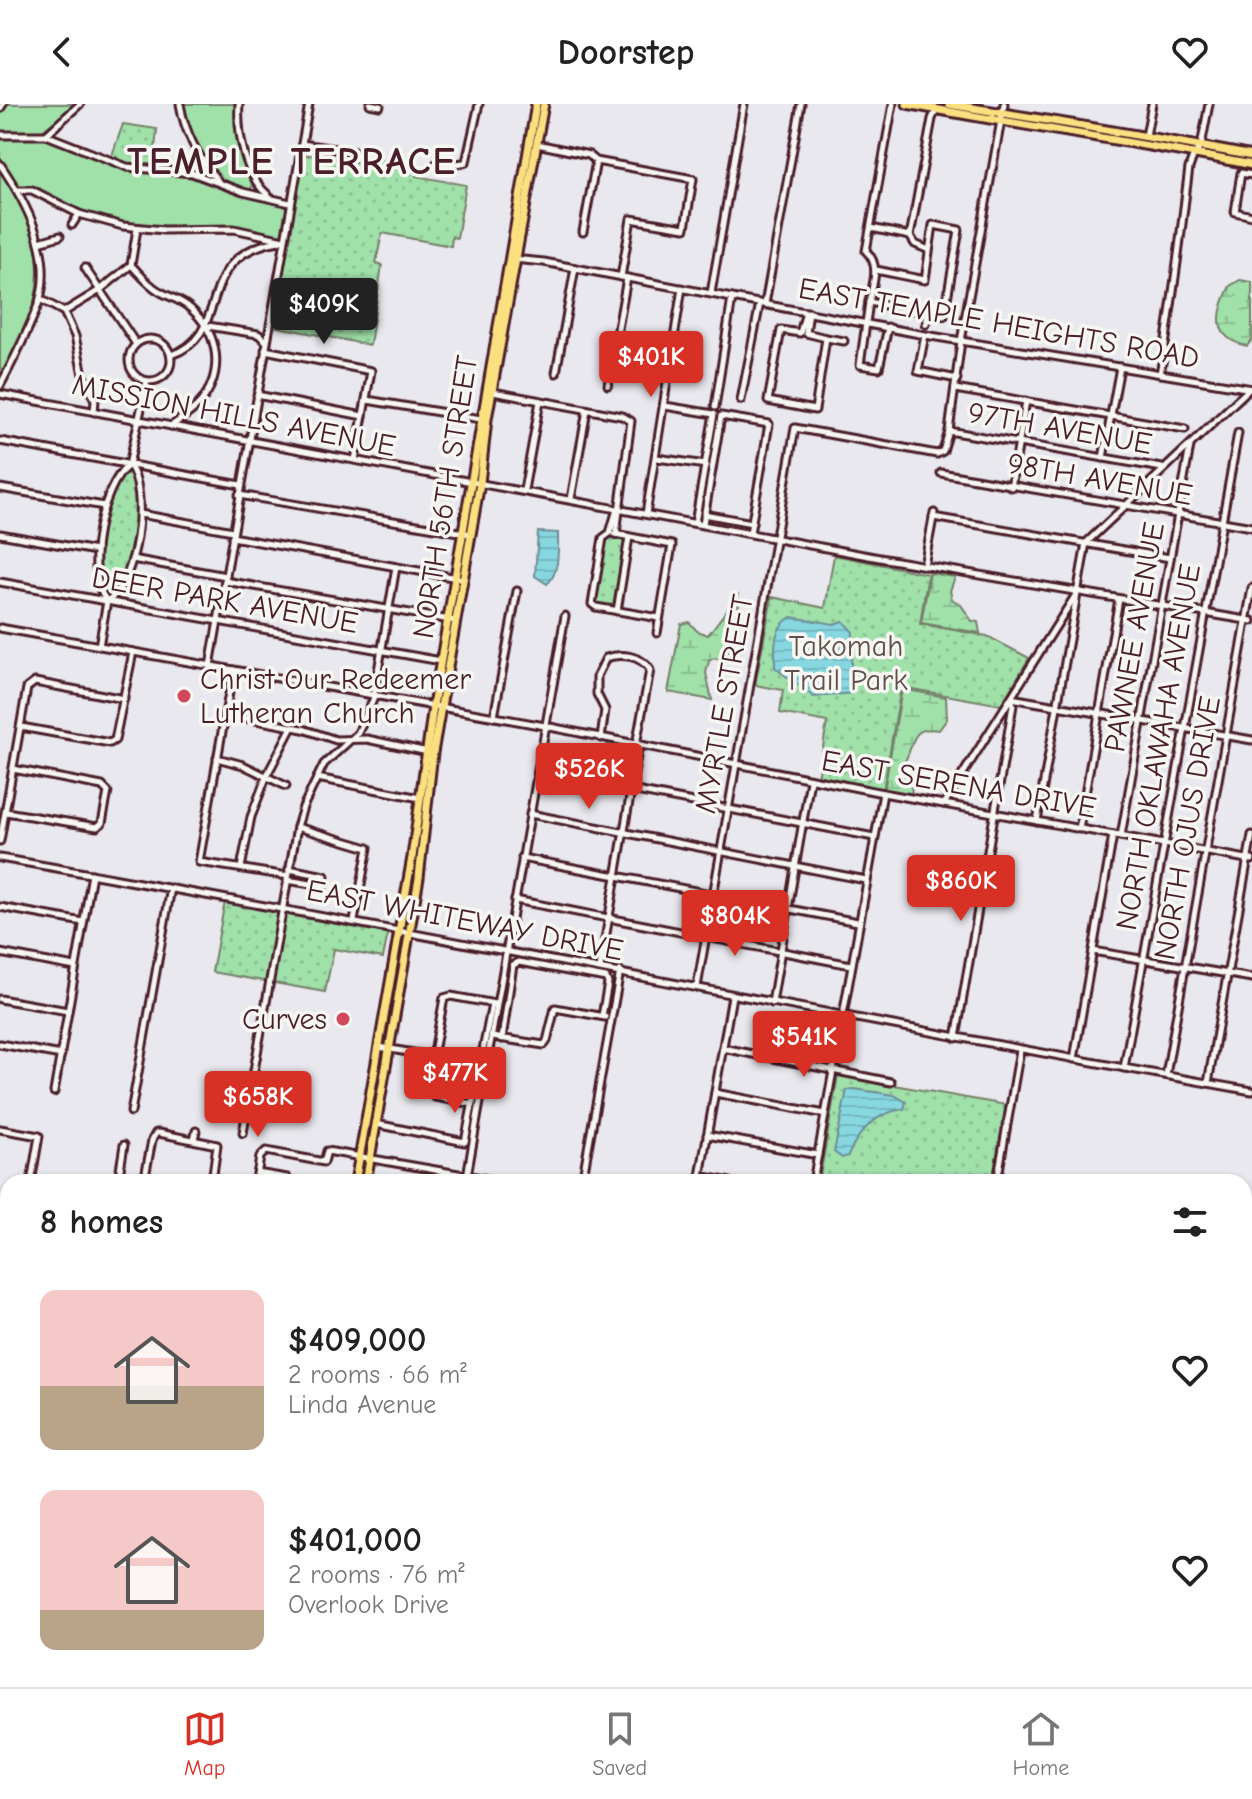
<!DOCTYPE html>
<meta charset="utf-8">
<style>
:root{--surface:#fff;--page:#f6f6f6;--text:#222;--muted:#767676;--line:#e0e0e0;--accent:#d93025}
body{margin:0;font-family:"Comic Neue",sans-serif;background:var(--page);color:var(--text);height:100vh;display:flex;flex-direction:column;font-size:30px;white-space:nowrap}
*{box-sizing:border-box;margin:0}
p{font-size:26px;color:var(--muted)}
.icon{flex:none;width:44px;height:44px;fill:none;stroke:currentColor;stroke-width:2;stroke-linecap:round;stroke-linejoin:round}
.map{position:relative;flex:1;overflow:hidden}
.panel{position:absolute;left:0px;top:1070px;width:1252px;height:514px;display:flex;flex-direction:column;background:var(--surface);border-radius:24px 24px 0 0;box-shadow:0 2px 6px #0004}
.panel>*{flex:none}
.price{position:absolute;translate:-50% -68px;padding:0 18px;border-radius:8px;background:var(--accent);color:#fff;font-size:26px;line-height:52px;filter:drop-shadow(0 2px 4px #0008)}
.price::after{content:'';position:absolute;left:50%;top:48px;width:24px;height:18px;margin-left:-12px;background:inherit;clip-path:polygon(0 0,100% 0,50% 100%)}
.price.selected{background:#222;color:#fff}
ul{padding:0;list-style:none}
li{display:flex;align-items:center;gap:24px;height:200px;padding:0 40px}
li span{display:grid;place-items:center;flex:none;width:224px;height:160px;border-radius:16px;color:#555}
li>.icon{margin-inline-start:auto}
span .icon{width:96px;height:96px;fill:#fffc;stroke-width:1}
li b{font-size:34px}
h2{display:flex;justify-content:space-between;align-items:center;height:96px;padding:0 40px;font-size:34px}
header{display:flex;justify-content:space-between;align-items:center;height:104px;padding:0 40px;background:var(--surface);font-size:36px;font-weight:700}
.menu{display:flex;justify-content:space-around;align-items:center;height:112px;border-top:2px solid var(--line);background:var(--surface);font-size:22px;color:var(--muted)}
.menu a{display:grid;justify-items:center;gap:4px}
.menu .selected{color:var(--accent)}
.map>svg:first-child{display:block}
</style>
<header><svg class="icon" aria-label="back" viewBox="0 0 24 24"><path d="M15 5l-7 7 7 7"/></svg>Doorstep<svg class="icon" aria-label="heart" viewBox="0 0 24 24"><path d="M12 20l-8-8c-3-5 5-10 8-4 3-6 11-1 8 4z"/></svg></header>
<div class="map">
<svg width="1252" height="1583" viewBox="0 0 1252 1583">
<defs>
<pattern id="wetland-marsh" width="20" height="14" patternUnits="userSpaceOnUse" patternTransform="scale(2)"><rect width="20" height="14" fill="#a0e0a9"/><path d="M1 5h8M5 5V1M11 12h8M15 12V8" fill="none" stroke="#8bc092"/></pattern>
<pattern id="park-dots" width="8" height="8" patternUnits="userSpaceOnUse" patternTransform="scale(2)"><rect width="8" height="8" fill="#a0e0a9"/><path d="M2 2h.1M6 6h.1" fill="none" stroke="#8bc092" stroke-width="1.8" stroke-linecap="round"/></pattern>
<pattern id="water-rules" width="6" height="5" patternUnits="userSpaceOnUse" patternTransform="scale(2)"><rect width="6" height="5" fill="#86d7e0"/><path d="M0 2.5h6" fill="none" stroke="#75b8c0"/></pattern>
</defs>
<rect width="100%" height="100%" fill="#e8e8ee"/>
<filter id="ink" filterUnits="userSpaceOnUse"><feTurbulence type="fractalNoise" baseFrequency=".0125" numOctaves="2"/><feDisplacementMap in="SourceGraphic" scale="16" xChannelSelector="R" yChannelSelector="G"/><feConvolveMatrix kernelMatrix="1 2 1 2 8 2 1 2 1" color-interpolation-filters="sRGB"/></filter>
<g filter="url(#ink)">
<!-- green -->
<g fill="#a0e0a9" stroke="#75806a" stroke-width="2">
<path d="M5 0H76L41 28 0 30V9Z"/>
<path d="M182 0H236L238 30 252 78 251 86C210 88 187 34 182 0Z"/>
<path d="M43 32 61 37 120 63 143 69 184 70 284 100 287 105 282 129 277 132 227 123 168 124 122 120 79 108 35 84 18 82 0 54V34Z"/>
<path d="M0 62C53 141 48 195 0 276Z"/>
</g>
<!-- wetland -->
<g fill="url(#wetland-marsh)" stroke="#75806a" stroke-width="2">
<path d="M1240 176 1252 178V236L1247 242C1211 234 1217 209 1230 182Z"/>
<path d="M930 469 955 473 950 487 952 495 961 501 972 517 978 518 980 529 921 519Z"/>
<path d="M738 491C741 516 734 534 725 557L714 554 709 557 706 569 712 596 668 588 681 520 689 518 697 527 708 531Z"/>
<path d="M902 585 946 593 947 615 939 626C907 621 916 643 902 662L903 668 911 677 912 692 884 687Z"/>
</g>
<!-- park -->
<g fill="url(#park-dots)" stroke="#75806a" stroke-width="2">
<path d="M123 20 157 25 153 65 140 66 110 57Z"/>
<path d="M303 50 377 61 378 56 417 64 416 72 466 81 457 134 452 133 451 142 382 129 376 159 382 161 370 241 272 222Z"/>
<path d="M130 364C147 396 135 469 109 495L99 481 98 448 106 403 118 373Z"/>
<path d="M609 432 627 435 615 503 594 500 605 435Z"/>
<path d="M834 451 928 470 920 520 987 532 1029 554 1001 601 901 583 883 687 818 674 827 618 780 609 783 586 755 581 772 493 825 504Z"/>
<path d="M608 639 637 644 630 683 601 678Z"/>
<path d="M225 797 388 829 383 854 334 845 325 888 212 868Z"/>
<path d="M838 971 1006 1001 992 1078H819Z"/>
</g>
<!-- water -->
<g fill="url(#water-rules)" stroke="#6e8d98" stroke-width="2">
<path d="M538 428 558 429C558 445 560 469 547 480L535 472Z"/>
<path d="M791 513 834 520 843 517 853 528 851 558 852 589 814 593 778 566 775 563C775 544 772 524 791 513Z"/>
<path d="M854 985 894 991 906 998 904 1005C877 1008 858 1027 848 1052L842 1054 834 1048 847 986Z"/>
</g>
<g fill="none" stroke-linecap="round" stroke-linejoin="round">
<defs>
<g id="minor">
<path d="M180 0C185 30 198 54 218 77"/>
<path d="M239 0C237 29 245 72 268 91"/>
<path d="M370 0 380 2"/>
<path d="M0 5 3 0"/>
<path d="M0 31H46L127 63 192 69 243 88 290 99"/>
<path d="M46 31 80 0"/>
<path d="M1146 32 1152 0"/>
<path d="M302 40 354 48"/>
<path d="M537 40 589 51 596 57 693 75 685 124 631 115 621 173"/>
<path d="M0 60C26 98 54 150 39 198 29 227 14 255 0 282"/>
<path d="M436 60C447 56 456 63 466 58L479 0"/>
<path d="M1252 71 1241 69 1235 108 1252 112"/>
<path d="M18 86H32L79 110 123 122 164 126 234 125 284 136"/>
<path d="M72 121 79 110"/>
<path d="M871 124 910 132"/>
<path d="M137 125 131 161C140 170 148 181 159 187 169 193 182 196 191 205 219 230 225 268 200 299 192 308 181 315 171 322"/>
<path d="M583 128 596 57"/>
<path d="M39 138 60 132"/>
<path d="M929 146 915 140 910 132 932 15 936 6"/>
<path d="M513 155 544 158 925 231 1252 285"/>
<path d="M85 164 136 240"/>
<path d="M876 166 925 176 933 121 959 126 944 212 869 198C873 180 881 161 866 147L893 0"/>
<path d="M711 189 744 0"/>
<path d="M40 195 64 208 100 186 131 161"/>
<path d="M869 198 860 261 879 264 888 223"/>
<path d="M765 200 801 0"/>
<path d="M64 208 75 232 83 271 95 296 94 308"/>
<path d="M806 208 800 229 781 226 768 297 815 306 826 234 806 229 809 208"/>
<path d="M926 220 928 209"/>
<path d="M208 222 258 230 266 237"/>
<path d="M925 231 918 267 957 275"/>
<path d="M826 234 844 237"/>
<circle cx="150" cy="256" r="21"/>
<path d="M265 246 371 267 355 356"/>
<path d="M171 251C235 229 190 152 279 137"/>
<path d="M556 269 575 164"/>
<path d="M1160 270C1173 201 1180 133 1189 64L1193 53 1201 42 1209 0"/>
<path d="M608 281 627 174"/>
<path d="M955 285 1185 325"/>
<path d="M493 288 622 312 631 317 616 430"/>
<path d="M0 290 885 455 1252 517"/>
<path d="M257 291 363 312"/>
<path d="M367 296 481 315"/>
<path d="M741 296 760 199"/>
<path d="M665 302 714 310 695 419"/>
<path d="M715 303 732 194"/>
<path d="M949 327 1162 364"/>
<path d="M0 337 241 381"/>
<path d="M657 354 706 361"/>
<path d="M1103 354 1120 263"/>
<path d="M129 361C101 381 83 470 107 497 137 481 150 386 129 361L147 277"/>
<path d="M941 369 1252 423"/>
<path d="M1011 383 1026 297"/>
<path d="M0 384 104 402"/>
<path d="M524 386 540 297"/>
<path d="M239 391 471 430"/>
<path d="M571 395 587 306"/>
<path d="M617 405 610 429 603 434 592 500 596 503 659 514"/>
<path d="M140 410 233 427"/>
<path d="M646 410 682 184"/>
<path d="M704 410 752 419"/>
<path d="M933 413 1170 454"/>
<path d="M703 420 721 312 769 320 750 429"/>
<path d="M0 430 96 447"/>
<path d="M615 430 672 441 657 529"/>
<path d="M232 433 463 475"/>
<path d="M132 455 226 472"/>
<path d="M924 462 934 409"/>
<path d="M225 477 456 517"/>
<path d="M0 478 441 557"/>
<path d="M617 507 629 433"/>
<path d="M0 524 545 622 883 689 1252 756"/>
<path d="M99 542 107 497"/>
<path d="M210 562 309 0"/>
<path d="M233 566 199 758 288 772"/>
<path d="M224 610 303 625 336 636 367 635 428 648"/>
<path d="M494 613 517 487"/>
<path d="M21 623 110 639 115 636 133 548"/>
<path d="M601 634 605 606 597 590V572L606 554C621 549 641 551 650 566L636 641"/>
<path d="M217 654 243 661 286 682"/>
<path d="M538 668 874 733"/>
<path d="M317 674 420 694"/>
<path d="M944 700 1075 492"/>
<path d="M6 708 97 723 102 719 108 688 102 682 13 665"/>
<path d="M530 710 866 776"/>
<path d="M1037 717 1086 439 1249 285"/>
<path d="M297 723 368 744 354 817"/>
<path d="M1079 725 1119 495"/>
<path d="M1121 732 1190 342"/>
<path d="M0 737 27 584 35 578 124 595"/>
<path d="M0 754C418 827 834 913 1252 987"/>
<path d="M522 754 858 818"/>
<path d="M241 764 251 713 267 671 292 623"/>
<path d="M287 776 323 782 325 772 289 765"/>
<path d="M515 796 851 861"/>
<path d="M0 803 83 818"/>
<path d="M1093 847 1252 874"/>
<path d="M0 849 75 863"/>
<path d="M600 864 639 641"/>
<path d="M697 883 795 324 937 350 943 347 949 327 961 237 1004 0"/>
<path d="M0 895 68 907"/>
<path d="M772 899 810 676"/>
<path d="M492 933 544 941 547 937 555 904 605 913"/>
<path d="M956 934 1013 601 1011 594 1252 636"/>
<path d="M502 935 513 861 519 858 606 874 608 879 602 912"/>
<path d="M0 940 61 951"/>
<path d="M379 943 431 952 434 948 482 957"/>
<path d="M723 944 891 978"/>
<path d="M434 948 444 894 451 892 495 900"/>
<path d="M1074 955 1113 731"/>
<path d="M1124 964 1238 329"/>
<path d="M1166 971 1252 484"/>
<path d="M1208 979 1252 731"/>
<path d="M54 988 92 770"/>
<path d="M715 989 825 1010"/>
<path d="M435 993 473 1000"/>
<path d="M131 1008 171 784"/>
<path d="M376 1020 465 1038 492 900"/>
<path d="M0 1025 39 1032 31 1078"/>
<path d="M243 1029 297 723 303 703 324 660 358 629 373 596 396 463"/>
<path d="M707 1031 818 1051"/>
<path d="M194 1035 196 1027"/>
<path d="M257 1069 287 1074"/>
<path d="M700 1072 730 1078"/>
<path d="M118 1078 124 1041"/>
<path d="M144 1078 152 1036 156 1029H159L217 1041 212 1078"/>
<path d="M256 1078 260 1053 266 1047 324 1058 327 1047 504 1078"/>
<path d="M466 1078 565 512"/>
<path d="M582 1078 620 867"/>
<path d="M699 1078 732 892"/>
<path d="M813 1078 883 689"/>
<path d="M997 1078 1020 946"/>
<path d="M0 1245 8 1247"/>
<path d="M1244 1282 1252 1236"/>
<path d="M0 1545 8 1546"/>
<path d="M601 1576 644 1583"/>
<path d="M1099 1576 1108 1583"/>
<path d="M1110 1576 1119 1583"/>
<path d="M85 1583 86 1576"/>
<path d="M147 1583 148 1576"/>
<path d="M379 1583 380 1576"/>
<path d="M494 1583 495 1576"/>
<path d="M735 1583 736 1576"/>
<path d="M799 1583 802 1576"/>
<path d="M941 1583 943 1576"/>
</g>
<g id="major">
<path d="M907 0C1022 22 1137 38 1252 61"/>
<path d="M949 0C1050 17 1151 32 1252 52"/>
<path d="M355 1078 412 753 433 602 536 0"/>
<path d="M366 1078 419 774 433 649 480 379 487 315 544 0"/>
<path d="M0 1220 8 1221"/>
<path d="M0 1230 8 1231"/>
<path d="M1244 1442 1252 1443"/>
<path d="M1244 1452 1252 1454"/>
<path d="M267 1583 268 1576"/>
<path d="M278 1583 279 1576"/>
</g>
</defs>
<!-- minor casing -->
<use href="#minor" stroke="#4a1f2b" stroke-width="11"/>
<!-- major casing -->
<use href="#major" stroke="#4a1f2b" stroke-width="13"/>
<!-- minor -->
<use href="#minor" stroke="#f6f6f2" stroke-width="5"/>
<!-- major -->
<use href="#major" stroke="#fbe080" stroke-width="7"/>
</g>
</g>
<!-- markers -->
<g fill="#d1495b" stroke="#f6f6f2" stroke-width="3">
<circle cx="184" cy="592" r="8"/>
<circle cx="343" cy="915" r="8"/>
</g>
<g text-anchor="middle" stroke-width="7" stroke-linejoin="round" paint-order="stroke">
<!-- street labels -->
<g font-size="30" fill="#4a1f2b" stroke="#f6f6f2">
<text transform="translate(999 219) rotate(10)" y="10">EAST TEMPLE HEIGHTS ROAD</text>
<text transform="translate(234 311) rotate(11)" y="10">MISSION HILLS AVENUE</text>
<text transform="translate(1060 324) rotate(10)" y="10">97TH AVENUE</text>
<text transform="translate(1100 375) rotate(10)" y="10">98TH AVENUE</text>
<text transform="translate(445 393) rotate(-81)" y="10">NORTH 56TH STREET</text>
<text transform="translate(225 496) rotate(10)" y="10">DEER PARK AVENUE</text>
<text transform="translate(1134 533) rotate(-80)" y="10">PAWNEE AVENUE</text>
<text transform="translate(724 600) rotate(-80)" y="10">MYRTLE STREET</text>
<text transform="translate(1158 643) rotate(-80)" y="10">NORTH OKLAWAHA AVENUE</text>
<text transform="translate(959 680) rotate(10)" y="10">EAST SERENA DRIVE</text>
<text transform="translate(1187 724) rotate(-80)" y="10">NORTH OJUS DRIVE</text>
<text transform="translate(465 816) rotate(11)" y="10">EAST WHITEWAY DRIVE</text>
</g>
<!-- park labels -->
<g font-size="30" fill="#604f4a" stroke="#f6f6f2">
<text x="846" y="552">Takomah<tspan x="846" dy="34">Trail Park</tspan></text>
</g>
<!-- poi labels -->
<g font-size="30" fill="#4a1f2b" stroke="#f6f6f2" text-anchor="start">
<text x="200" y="585">Christ Our Redeemer<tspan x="200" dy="34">Lutheran Church</tspan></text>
<text x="327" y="925" text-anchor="end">Curves</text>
</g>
<!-- district labels -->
<g font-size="38" font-weight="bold" letter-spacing="2" fill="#4a1f2b" stroke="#f6f6f2">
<text x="292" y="70">TEMPLE TERRACE</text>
</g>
</g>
</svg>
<b class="price selected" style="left:324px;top:242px">$409K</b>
<b class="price" style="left:651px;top:295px">$401K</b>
<b class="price" style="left:589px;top:707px">$526K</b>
<b class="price" style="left:961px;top:819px">$860K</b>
<b class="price" style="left:735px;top:854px">$804K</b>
<b class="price" style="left:804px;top:975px">$541K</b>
<b class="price" style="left:455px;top:1011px">$477K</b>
<b class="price" style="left:258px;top:1035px">$658K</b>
<section class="panel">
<h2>8 homes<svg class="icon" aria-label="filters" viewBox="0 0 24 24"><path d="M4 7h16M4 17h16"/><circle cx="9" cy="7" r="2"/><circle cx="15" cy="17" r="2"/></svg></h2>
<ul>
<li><span style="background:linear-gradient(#f6c9c9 60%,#b9a48a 0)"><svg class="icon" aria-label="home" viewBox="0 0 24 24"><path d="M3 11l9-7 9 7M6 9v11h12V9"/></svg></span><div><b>$409,000</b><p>2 rooms · 66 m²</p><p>Linda Avenue</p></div><svg class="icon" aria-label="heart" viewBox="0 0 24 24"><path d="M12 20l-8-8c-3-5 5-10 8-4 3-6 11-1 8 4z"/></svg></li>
<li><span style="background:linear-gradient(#f6c9c9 75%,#b9a48a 0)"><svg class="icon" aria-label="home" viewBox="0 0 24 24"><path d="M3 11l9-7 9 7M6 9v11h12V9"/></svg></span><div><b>$401,000</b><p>2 rooms · 76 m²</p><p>Overlook Drive</p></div><svg class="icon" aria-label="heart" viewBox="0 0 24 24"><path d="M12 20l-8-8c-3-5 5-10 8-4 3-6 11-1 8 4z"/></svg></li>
</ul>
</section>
</div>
<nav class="menu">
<a class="selected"><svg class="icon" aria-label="map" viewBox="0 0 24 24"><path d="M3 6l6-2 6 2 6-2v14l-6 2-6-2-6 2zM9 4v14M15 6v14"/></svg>Map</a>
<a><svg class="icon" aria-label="saved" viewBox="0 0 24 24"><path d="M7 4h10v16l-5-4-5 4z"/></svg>Saved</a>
<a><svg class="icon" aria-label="home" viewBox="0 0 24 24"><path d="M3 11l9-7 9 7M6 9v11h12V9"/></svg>Home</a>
</nav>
